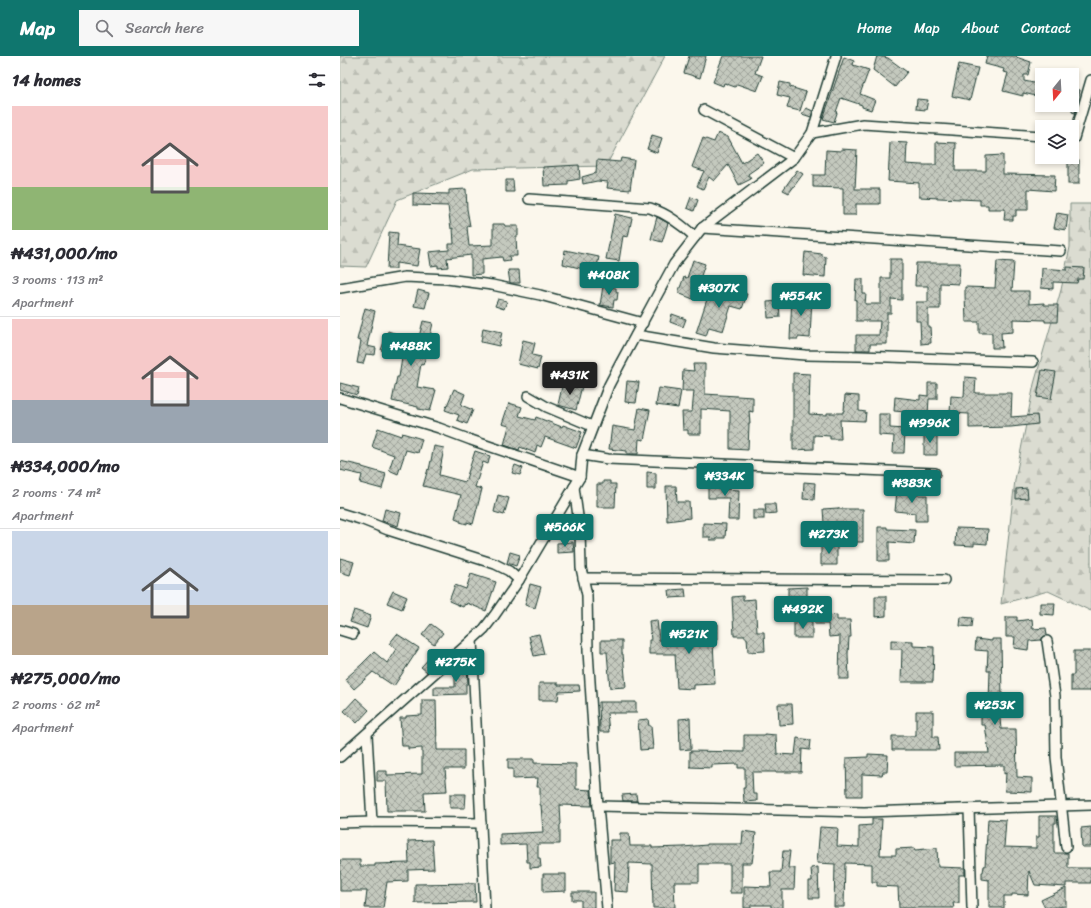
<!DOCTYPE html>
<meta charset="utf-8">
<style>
:root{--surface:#fff;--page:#f7f7f7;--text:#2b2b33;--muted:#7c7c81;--line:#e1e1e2;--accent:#0f766e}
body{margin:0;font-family:Sriracha,sans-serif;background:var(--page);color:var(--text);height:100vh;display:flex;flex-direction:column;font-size:15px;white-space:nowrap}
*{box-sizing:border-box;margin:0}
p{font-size:13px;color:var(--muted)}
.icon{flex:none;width:22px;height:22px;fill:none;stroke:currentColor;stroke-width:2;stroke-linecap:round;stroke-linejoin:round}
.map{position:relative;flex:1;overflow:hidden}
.side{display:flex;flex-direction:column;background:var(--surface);width:340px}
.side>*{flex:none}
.needle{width:26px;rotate:198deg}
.buttons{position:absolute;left:695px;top:12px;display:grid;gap:8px}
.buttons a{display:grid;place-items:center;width:44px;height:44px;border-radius:0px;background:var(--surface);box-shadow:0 2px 6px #0003;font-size:20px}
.price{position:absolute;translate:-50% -34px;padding:0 9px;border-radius:4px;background:var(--accent);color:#fff;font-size:13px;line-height:26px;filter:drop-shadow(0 1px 2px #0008)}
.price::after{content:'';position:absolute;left:50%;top:24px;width:12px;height:9px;margin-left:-6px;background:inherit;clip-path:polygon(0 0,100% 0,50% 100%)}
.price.current{background:#222;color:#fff}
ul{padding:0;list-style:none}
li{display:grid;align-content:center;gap:8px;height:212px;padding:0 12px}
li+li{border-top:1px solid var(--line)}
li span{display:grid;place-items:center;height:124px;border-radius:0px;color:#555}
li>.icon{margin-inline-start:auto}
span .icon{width:72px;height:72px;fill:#fffc;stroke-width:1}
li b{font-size:17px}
h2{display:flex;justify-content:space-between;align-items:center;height:48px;padding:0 12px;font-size:17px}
header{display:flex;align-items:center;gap:24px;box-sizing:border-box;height:56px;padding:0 20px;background:var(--accent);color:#fff}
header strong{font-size:19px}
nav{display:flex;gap:22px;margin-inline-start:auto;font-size:14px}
.search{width:280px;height:36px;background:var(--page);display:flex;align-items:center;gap:10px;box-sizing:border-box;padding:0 14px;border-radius:0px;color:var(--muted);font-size:15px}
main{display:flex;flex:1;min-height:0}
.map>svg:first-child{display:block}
</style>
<header>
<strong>Map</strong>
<div class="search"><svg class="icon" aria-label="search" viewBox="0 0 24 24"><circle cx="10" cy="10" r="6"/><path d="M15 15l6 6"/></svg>Search here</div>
<nav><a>Home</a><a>Map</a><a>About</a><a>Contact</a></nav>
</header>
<main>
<section class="side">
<h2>14 homes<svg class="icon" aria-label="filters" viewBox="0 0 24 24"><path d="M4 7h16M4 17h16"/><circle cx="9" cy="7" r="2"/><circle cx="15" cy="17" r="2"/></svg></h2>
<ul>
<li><span style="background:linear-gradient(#f6c9c9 65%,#8fb573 0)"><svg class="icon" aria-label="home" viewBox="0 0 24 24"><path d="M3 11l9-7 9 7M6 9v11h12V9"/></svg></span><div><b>₦431,000/mo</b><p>3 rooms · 113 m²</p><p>Apartment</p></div></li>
<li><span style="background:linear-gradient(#f6c9c9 65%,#9aa5b1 0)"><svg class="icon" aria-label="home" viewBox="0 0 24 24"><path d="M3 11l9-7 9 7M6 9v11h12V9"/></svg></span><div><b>₦334,000/mo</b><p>2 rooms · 74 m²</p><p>Apartment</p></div></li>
<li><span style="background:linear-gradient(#c9d6e8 60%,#b9a48a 0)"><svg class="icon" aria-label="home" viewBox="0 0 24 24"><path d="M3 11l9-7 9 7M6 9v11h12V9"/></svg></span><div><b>₦275,000/mo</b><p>2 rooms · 62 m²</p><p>Apartment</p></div></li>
</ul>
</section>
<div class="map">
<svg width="751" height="852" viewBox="0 0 751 852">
<defs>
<pattern id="forest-firs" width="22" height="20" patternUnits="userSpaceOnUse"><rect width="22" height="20" fill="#dbdcd1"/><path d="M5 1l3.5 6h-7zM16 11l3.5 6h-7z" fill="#bcbeb4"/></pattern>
<pattern id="building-cross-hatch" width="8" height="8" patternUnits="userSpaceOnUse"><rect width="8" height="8" fill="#c4c9be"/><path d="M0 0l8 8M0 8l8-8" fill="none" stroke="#9fa49b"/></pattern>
</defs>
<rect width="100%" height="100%" fill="#fbf7ec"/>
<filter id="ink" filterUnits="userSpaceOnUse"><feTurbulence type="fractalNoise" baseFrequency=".025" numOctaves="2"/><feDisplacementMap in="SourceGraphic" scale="8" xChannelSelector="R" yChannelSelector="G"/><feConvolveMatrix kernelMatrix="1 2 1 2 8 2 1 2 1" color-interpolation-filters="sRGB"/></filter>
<g filter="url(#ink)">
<!-- forest -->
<g fill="url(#forest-firs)" stroke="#7d8c82">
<path d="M0 0H325L266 110 133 113 57 144 26 211 0 210Z"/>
<path d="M730 148H751V555L708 535 661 548 675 424 694 328 721 234 730 191Z"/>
</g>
<!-- building -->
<g fill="url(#building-cross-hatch)" stroke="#1f3d34">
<path d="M349 0H366L360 22 344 17Z"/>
<path d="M383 0H421L415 17 423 20 417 35 397 28 395 31 384 27 383 30 373 26Z"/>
<path d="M537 0 548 2 567 16 555 31 533 14Z"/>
<path d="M647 0H677L676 1 691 6 688 19H684V25L699 28 696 40 683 37V40L663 35 668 17 663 16 664 13 645 8Z"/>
<path d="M504 1 514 5 513 9 529 14 520 38 535 44 531 54 522 51V49L501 42 496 56 497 57 494 66 483 63Z"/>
<path d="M619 8 638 12 630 44 612 40Z"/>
<path d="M440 26 450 28V31L466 36 460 55 447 52 450 42 437 39Z"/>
<path d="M732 33 740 34 735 57 732 56Z"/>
<path d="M577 43 588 44 586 54 576 53Z"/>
<path d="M466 52 473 55 471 61 462 58Z"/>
<path d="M378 77 388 81 402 107 417 97 424 107 408 118 411 123 399 129 388 109 374 125 369 121 363 133 357 130 364 115 352 111 363 82 374 86Z"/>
<path d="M312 79 322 82 317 97 307 93Z"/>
<path d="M550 86 567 87 566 108 581 109H596V86L616 87 615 115H646V100L663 99V118L715 119 714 135 688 133V154H676V160H673V164H664L665 153H648V149H640V144L579 141V127L548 125Z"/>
<path d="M501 93 517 94 515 133H540V148H516V159H503V132L473 131V119H485L486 94 501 95Z"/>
<path d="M281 102 294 104 290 134 267 132 268 126 257 125 243 128 242 121 256 117 257 104 280 106Z"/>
<rect x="728" y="104" width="11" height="24"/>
<path d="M239 109 240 123 228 125V129L204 130 203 111Z"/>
<path d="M457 114 463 118 449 137 443 134Z"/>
<path d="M166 124H173L174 136H166Z"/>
<path d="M126 133 127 153 130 170 127 171 129 190 153 189V168H164L165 170H178V180H176L177 200H169L170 204 163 205 162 201 142 203V218L131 219V199L107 202 108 211 98 212V209L91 210 89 196 109 194V188H114L113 172 111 173 108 150 73 149V137L109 138V134Z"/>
<path d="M351 141 358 144 354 155 347 152Z"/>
<path d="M717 157 728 159 726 174 714 172Z"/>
<path d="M275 158 292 162 288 181 283 180 279 205 266 203Z"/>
<path d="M317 161 328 167 322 186 311 183Z"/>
<path d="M49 176 58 177 57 190 80 193 77 210 56 207V213H47Z"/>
<path d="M225 194 259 201 256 216 223 208Z"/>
<path d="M465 196 482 198V200L486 201 485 221 463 219Z"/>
<path d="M550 203H562V244L551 243V257H547V288H530V294H516V279H539L540 265H516V244H515L516 223H523V238H526L525 248H541V222H550Z"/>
<path d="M353 204 365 208 353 243 338 237 344 221 347 222Z"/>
<path d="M657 205 674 206 672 235H689V248L704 247V249H718L717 266H705V264L673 263V276L661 277 662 292H652V277H639V266H626L625 239V231L655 232Z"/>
<path d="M576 207H620L619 228 600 227V253H588V271H590L591 287 581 288 580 265H576V246H588V230H575Z"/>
<path d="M727 211 744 212 743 223H738L737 227 713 226V233L701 232 702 212 727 214Z"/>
<path d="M168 214H179L180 227H170Z"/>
<path d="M263 230 276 232V235L278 236 277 244H274L273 251 260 249Z"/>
<path d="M371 231 383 235 384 233 398 237V236L407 238 402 253 391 250 383 275 369 271 366 280 356 277Z"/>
<path d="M78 234 89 237 85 252 74 250Z"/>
<path d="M452 240 472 241 470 282 458 281V283H450Z"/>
<path d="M158 243 167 245 164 253 155 250Z"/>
<path d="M439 245 440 261 428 262 427 246Z"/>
<path d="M25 252 35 255 27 290 36 292 35 299 26 298 23 308 17 307 21 285 17 284Z"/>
<path d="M332 258 346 263 343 271 330 266Z"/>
<path d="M83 265 93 267 88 289H90L83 309 81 308 77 331 96 334 90 355 78 353V351L52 345 57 321H59L62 302 41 294 48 275 78 285Z"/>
<path d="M143 272 162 276 159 290 141 286Z"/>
<path d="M183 284 195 287 192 299 201 301 198 313 178 308Z"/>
<path d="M353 308H365V338L413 341V356L409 355 410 368H409L408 394 390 393V355L361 353V378H348V374H343L342 356H352L354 335H342L343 314 354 315Z"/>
<path d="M702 314 716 316 711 343 697 341Z"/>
<path d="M453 317 470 318 469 358 487 359V357H503V355H504L505 339 519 340V355L526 356 525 365 500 364 501 383H490V380L474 379V393L453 394Z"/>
<path d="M625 321 636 322 635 337H672L671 361 697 359 698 368 671 371 629 372V358L610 357 611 340 624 341Z"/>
<path d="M287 325 299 326 296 347 285 346Z"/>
<path d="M223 326 242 330 236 354 218 349Z"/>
<path d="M0 327 19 332 17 339 0 334Z"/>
<path d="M588 327H597V343H589L588 358 554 355 555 341 580 344V339L588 340Z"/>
<path d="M319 332 341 335 338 352 316 349Z"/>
<path d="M114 333 125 338 121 349 133 354 127 368 117 364 119 359 105 354Z"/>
<path d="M169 347 182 351 179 360 195 364 196 361 222 371 223 369 242 376 236 392 205 381 201 391 197 389 195 397 180 391 179 394 164 389 169 370 162 368Z"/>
<path d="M299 352 310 354 304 384 299 383 298 398H287V395L269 393 272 370 295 374Z"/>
<path d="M539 358H550V372L565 373 564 397H553L554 380 539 379Z"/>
<path d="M38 372 61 380 62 377 82 383 78 397 66 394 58 418 49 414 54 399 32 391Z"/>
<path d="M584 376 597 377V399H584Z"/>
<path d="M94 390 104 392 99 419 125 426 135 395 150 400 148 408 143 406 135 431 142 433 133 468 127 466V468L120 466V464L115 462 121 439 83 430 88 413 89 414Z"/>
<path d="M0 405 22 410V411L46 418 42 433 20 427 22 419 0 414Z"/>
<path d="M175 409 183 412 180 419 172 417Z"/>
<path d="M307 416 316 417V433H307Z"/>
<path d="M368 422H381V433L399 434 398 464H388L389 442H368Z"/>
<path d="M263 425H270V428H276L275 451H257V428H263Z"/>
<path d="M464 426 475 427 474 444 463 443Z"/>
<path d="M326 430H336L337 446H349L350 462 327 465Z"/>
<path d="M562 432 570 433V436L573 437 572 439H587V465H575V457L555 455 557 435 562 436Z"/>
<path d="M687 432 688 442 676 443V433Z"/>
<path d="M158 439 169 442 164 459 154 456Z"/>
<path d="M425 448H435L436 457 426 458Z"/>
<path d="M498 452V453H523V486H506V468H502V466L484 467 483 453Z"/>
<path d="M45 453 61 457 58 470 42 465Z"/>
<rect x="413" y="454" width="11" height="9"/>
<path d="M363 467 386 468 385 482H377V484H370V481H363Z"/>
<path d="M538 471H547V473L575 474 574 488 549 486V505H538Z"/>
<path d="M616 472 648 473 647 488 634 487V490L615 489Z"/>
<path d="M233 486 234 496 217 497V487Z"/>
<path d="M481 488 497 489V509H481Z"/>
<path d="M170 496 180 499 176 510 167 507Z"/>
<path d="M0 502 14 506 10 519 0 516Z"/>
<path d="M131 518 156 526 146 555 127 547 126 549 125 548 123 551 109 545 115 529 126 533Z"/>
<path d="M190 528 201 531 195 552 185 549Z"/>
<path d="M467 531V540H448V532Z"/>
<path d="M345 533 346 541 330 542 329 534Z"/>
<path d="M53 535 67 541 62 553 47 547Z"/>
<path d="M403 540V544L415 543 417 576H424L425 595 408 596 407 582H405V580H394L392 541Z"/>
<path d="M535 540H546V560L535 561Z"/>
<path d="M700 547H715L714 559 700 558Z"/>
<path d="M474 548H486V560L497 559V564H510L511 581H509L508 598 509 623H499L500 580 489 581 488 568H475Z"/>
<path d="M14 554 31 560 27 572 10 566Z"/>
<path d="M621 561 633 562 632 571 620 570Z"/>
<path d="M666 561H677V565L692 563 693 573 706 572 707 579 703 581 701 584 689 585 688 594 674 592 675 581H666Z"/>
<path d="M317 564 319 584H332V587L354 583V568H378V584H373L375 628 354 629V633L337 632 335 598H309V584H311L309 565Z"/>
<rect x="454" y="565" width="18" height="17"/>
<path d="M91 568 103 577 94 588 82 579Z"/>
<path d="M57 578 79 592 54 630 33 616 14 633 5 623 21 609 34 596 47 607 56 593 49 588Z"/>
<path d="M199 578 204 598 194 600 189 580Z"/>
<path d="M636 583 652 585V583H661L662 643H658L661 673H676L677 721 692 722V736L665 735 666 717 664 718V709L614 710V697H649L645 669H641V657H628V647L649 646 650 615H647L648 595 635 594Z"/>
<path d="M261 584H282V598H283L286 631 270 632 267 596H261Z"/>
<path d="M551 584 573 585V590L594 591 593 626H561L562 593H551Z"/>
<path d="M734 595H751V635H731V619H734Z"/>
<path d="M95 596 101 601 87 616 81 611Z"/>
<path d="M115 610H127L128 628H126V638L94 639V631H115Z"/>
<path d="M199 627H218V629H239L240 635 219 636 218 644H199Z"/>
<path d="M16 642 29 654 17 667 4 655Z"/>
<path d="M82 644H96L97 694H124V713H105L107 735 84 736 85 755H47L46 725H37V715H47V719L82 718V692L68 693V690H62L60 662H66V660L82 659Z"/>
<path d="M259 646H296V657H267L269 676H260Z"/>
<path d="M438 648H452L453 668 439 669Z"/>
<path d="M576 655H593V681H598L599 694H552V680H576Z"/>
<path d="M350 662 351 693 340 694 339 663Z"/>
<path d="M308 663 309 670H311L313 693 300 694 298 664Z"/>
<path d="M425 678 436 679 437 698 455 699 457 682 471 684 470 694 462 693 461 716H412L413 738H417V745L404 746 403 732H405V712H398V708L372 709V712L350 711V695L404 696V679H425Z"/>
<path d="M528 698 548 699 547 716H543L542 719 522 718V740H507L506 702 528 701Z"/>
<path d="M168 703H194V707L236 708V733L251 734 252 750 220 749 221 768 220 769V788H198V802H200L201 811 190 812V806H187L186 788 160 789V778L203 776 201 749H200V731H197L198 722 173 723V713H168Z"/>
<path d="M110 738H126L125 752H110Z"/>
<path d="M296 738 297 745H283L282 739Z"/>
<path d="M699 760H716V767H714V797H728V812H751V827H726V831L695 829 689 815 688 839 672 838V840H664V852H649V824L642 823V816H643L644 810H645L648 763 666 764 664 791 696 792V781H699Z"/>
<path d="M532 763H542L540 799H556V793L574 792 575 794 597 792 598 811 625 812V819H619V847H613L614 852H559L558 831 537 830V826H532V808L505 807 504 851H494L495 808 477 807 480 771 498 772 497 790 519 791V770L532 769Z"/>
<path d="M751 771V791H742L741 772Z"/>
<path d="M403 775 416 777 412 807H402V837H390V808H359V826H334L335 852H313L312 808 289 807 288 836 274 835 275 806 270 807V784H280V777H289L290 790H312V792L343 791 367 789V788H402Z"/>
<path d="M92 784 94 813 68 814V825L47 826 43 852H25L27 835H0V804H20V810H35V808L69 807 68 785Z"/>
<path d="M443 795H450L448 812H455L454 834H442V852H431V849H411V852H404V830L431 831 430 816H441Z"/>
<path d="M478 811 479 842H469V825H472L471 812Z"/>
<path d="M203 818H226V835L203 836Z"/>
<path d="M135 827 136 846 75 847V828Z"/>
<path d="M726 832V850L705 852 701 844Z"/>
<path d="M232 836H254V852H241V844H232Z"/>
</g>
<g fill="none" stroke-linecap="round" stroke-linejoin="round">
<defs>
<g id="minor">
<path d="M364 54 454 102"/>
<path d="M472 77 523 68 702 80"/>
<path d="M732 82H734L751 24"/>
<path d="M189 143 310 152C328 158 341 168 355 181"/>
<path d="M362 172 721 195"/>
<path d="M0 232 65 221 107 223 152 229 200 239 303 267"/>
<path d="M296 279 374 292 465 299 520 300 693 306"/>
<path d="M188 340 207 351 252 370"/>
<path d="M0 342 99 372 131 384 240 421"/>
<path d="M242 399 268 403 595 417"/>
<path d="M234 431 240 475 241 512 247 539 248 595 258 750 267 852"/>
<path d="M0 457 23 464 48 474 155 508 169 515 179 524"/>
<path d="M243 522 604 524"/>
<path d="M0 574 13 578"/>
<path d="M132 584 145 852"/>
<path d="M707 585 715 640 716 701 726 791"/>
<path d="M27 679 32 766"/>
<path d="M0 701 132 584 144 573 154 560 179 524 240 421 242 399 269 329 280 308 334 208 362 172 454 102 472 77 496 0"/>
<path d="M258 750 524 756 751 749"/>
<path d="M629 753 632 852"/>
<path d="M0 767 32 766 141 767"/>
</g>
</defs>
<!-- minor casing -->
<use href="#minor" stroke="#1f3d34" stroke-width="12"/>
<!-- minor -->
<use href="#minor" stroke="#fbf7ec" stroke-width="9"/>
</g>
</g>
</svg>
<div class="buttons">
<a><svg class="needle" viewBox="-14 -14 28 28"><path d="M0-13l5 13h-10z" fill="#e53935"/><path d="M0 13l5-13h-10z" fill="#7c7c81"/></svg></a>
<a><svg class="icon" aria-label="layers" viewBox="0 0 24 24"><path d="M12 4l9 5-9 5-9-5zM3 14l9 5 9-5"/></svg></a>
</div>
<b class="price" style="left:269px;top:240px">₦408K</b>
<b class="price" style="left:379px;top:253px">₦307K</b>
<b class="price" style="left:461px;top:261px">₦554K</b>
<b class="price" style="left:71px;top:311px">₦488K</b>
<b class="price current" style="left:230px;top:340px">₦431K</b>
<b class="price" style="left:590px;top:388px">₦996K</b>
<b class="price" style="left:385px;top:441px">₦334K</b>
<b class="price" style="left:572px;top:448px">₦383K</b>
<b class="price" style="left:225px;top:492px">₦566K</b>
<b class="price" style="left:489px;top:499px">₦273K</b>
<b class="price" style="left:463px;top:574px">₦492K</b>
<b class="price" style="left:349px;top:599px">₦521K</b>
<b class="price" style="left:116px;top:627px">₦275K</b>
<b class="price" style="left:655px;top:670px">₦253K</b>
</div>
</main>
